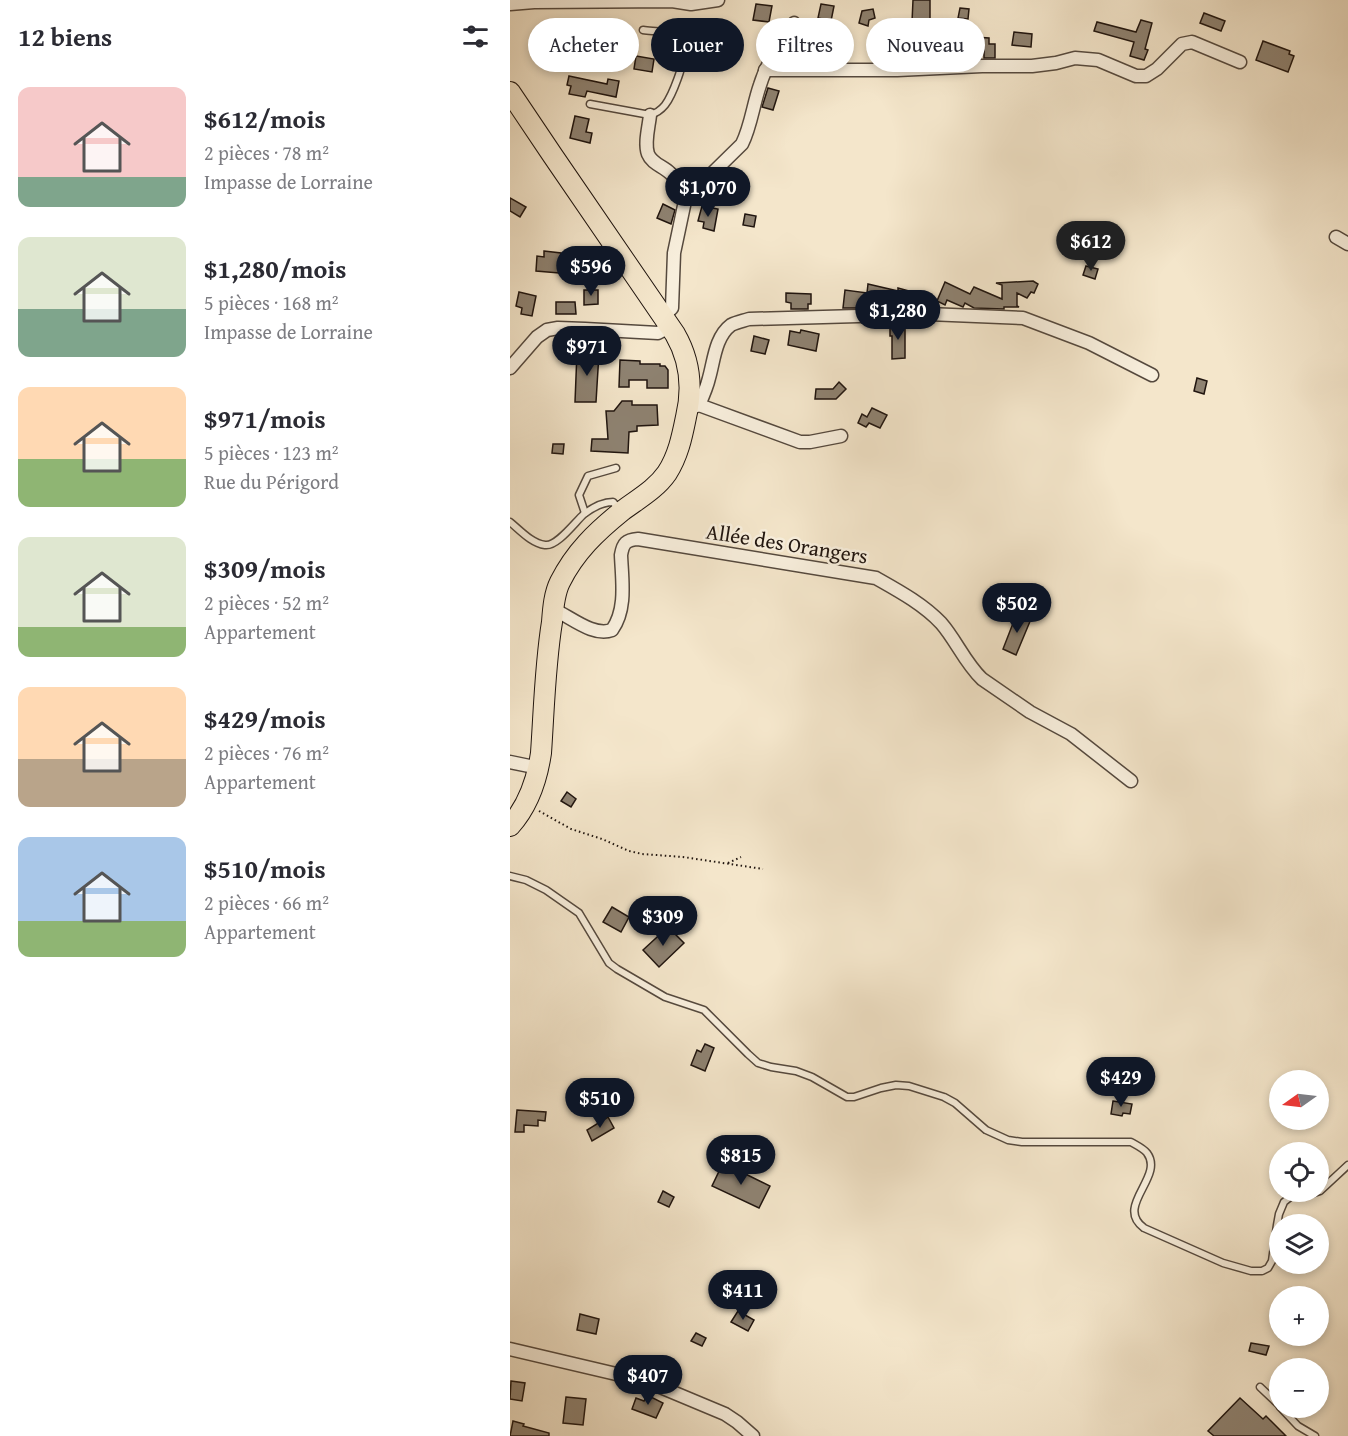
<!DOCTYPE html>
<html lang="fr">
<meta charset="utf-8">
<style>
:root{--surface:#fff;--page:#f2f2f3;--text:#2b2b33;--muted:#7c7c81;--accent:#111827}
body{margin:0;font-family:"Gentium Book Plus",serif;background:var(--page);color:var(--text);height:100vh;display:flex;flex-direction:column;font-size:22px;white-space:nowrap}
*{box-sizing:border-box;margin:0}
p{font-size:20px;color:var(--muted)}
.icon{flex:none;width:33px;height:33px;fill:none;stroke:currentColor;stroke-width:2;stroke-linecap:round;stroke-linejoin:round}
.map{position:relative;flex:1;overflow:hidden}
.details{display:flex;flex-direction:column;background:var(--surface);width:510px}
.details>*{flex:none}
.hud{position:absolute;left:18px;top:18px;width:570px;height:54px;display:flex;gap:12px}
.needle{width:39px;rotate:256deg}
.fabs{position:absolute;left:759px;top:1070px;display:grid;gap:12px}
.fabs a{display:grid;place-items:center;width:60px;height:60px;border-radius:50%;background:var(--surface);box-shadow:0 3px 9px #0003;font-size:30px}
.price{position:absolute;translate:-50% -51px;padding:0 14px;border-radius:21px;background:var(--accent);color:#fff;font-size:20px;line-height:39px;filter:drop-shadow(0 2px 3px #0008)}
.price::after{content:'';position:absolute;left:50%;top:36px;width:18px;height:14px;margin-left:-9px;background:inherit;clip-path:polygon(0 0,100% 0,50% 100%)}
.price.current{background:#222;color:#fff}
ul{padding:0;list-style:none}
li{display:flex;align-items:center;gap:18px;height:150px;padding:0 18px}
li span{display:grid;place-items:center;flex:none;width:168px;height:120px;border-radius:12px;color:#555}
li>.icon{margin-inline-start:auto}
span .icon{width:72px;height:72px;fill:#fffc;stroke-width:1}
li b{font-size:26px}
h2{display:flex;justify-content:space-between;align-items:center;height:72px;padding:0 18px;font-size:26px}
.tag{padding:0 21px;border-radius:27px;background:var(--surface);box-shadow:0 3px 9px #0003;font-size:21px;line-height:54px}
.tag.current{background:var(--accent);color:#fff}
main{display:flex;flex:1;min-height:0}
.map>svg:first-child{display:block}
</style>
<main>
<section class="details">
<h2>12 biens<svg class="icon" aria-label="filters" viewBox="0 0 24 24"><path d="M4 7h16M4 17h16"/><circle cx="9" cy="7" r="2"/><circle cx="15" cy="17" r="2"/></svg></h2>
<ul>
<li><span style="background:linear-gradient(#f6c9c9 75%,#7fa58c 0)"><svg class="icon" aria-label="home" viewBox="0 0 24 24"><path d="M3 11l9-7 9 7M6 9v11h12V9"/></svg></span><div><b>$612/mois</b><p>2 pièces · 78 m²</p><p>Impasse de Lorraine</p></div></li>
<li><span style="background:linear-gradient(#dfe7d0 60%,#7fa58c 0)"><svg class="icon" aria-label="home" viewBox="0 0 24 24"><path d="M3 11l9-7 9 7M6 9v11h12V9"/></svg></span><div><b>$1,280/mois</b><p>5 pièces · 168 m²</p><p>Impasse de Lorraine</p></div></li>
<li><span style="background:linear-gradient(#ffd9b3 60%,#8fb573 0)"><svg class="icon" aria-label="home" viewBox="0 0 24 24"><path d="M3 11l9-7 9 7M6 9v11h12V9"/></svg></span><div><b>$971/mois</b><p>5 pièces · 123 m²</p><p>Rue du Périgord</p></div></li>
<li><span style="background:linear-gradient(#dfe7d0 75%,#8fb573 0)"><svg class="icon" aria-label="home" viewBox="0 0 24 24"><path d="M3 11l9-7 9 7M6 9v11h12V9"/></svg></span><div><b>$309/mois</b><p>2 pièces · 52 m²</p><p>Appartement</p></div></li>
<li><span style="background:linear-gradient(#ffd9b3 60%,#b9a48a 0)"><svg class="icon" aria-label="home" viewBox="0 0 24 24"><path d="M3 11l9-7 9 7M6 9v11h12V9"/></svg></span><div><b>$429/mois</b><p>2 pièces · 76 m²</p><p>Appartement</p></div></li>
<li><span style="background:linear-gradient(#a9c7e8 70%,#8fb573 0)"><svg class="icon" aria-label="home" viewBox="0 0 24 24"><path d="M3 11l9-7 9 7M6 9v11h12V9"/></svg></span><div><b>$510/mois</b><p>2 pièces · 66 m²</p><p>Appartement</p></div></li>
</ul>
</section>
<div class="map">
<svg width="838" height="1436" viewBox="0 0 838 1436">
<rect width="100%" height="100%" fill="#f4e6cb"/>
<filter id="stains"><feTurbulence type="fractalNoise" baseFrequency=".00333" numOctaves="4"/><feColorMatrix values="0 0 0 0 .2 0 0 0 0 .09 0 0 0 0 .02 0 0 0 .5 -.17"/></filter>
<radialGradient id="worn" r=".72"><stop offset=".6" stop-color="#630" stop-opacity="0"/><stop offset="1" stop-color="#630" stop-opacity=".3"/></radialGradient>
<!-- building -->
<g fill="#8e8271" stroke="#20150f" stroke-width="1.5">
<path d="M403 0H420V22H402Z"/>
<path d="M246 4 262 6 259 22 243 20Z"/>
<path d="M311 4 324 6 321 21 308 18Z"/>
<path d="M450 8 459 9 458 19 448 18Z"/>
<path d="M363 9 365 18 359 20 358 26 349 23 352 11Z"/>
<path d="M694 13 715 21 711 31 690 23Z"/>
<path d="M631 20 642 23 635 49 638 50 634 60 620 56 624 42 584 31 587 22 626 32Z"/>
<path d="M504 32 522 34 521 47 502 45Z"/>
<path d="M464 37 479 38V44H485V58H474V50L462 48Z"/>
<path d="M285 40 299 43 296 56 281 52Z"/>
<path d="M325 40 333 41 329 61 318 59 321 45 323 46Z"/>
<path d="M365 40H374L373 53H364Z"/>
<path d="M753 41 780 51 779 54 784 56 778 72 746 60Z"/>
<path d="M126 56 144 59 142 72 124 69Z"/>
<path d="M59 76 97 84 98 79 109 81 106 97 77 91 75 97 59 94 61 86 57 85Z"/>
<path d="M258 88 269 91 263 110 252 107Z"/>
<path d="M65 116 79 119 76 132 82 133 80 143 60 138Z"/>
<path d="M0 198 16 207 10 217 0 211Z"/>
<path d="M153 204 165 210 161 224 147 218Z"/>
<path d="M192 206 208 209 204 231 193 228 194 222 188 221Z"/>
<path d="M235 214 246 216 244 227 233 225Z"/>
<path d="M34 251 51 253 49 273 26 271 27 256 34 257Z"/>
<path d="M576 266 588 269 585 279 573 275Z"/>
<path d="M523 281 528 284 524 293 521 292 517 298 507 293V306L509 307H494V309L464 308 455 303 453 307 437 300 435 305 427 301 435 282 460 294 464 287 492 299V285L486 283Z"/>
<path d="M358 284 388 291V288L399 291 396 302 386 300 385 302 382 301 381 304 362 299V303L354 302 353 308H333L335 290 357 293Z"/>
<path d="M74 290H88V304L74 305Z"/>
<path d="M9 292 26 296 22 316 11 314 12 308 6 306Z"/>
<path d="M276 293 301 294V304H298V309H281V303L276 302Z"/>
<path d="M46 302H65L66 314H46Z"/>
<path d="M380 324H395V358L382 359V336H380Z"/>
<path d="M291 330 309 334 306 351 278 345 280 331 290 333Z"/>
<path d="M244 336 259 340 255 354 241 351Z"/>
<path d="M67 352 89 353 86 402H65Z"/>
<path d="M110 360 130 361V364H150V366H155L158 370V388H137V380H119V387H109Z"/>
<path d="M687 378 697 381 694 394 684 391Z"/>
<path d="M329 382 336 389 326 399H305L306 389H323Z"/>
<path d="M112 401H122V405H147L148 425 127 426V431L119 432 118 453 81 451 82 439H98L96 411H104Z"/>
<path d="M362 408 377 415 370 428 359 423 356 427 348 423 352 414 357 417Z"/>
<path d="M43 444H54L53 454 42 453Z"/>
<path d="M507 613 521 619 506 655 493 649Z"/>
<path d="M57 792 66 799 61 807 51 801Z"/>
<path d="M102 907 119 917 111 932 93 922Z"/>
<path d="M158 927 174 943 149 967 133 950Z"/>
<path d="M195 1044 204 1048 195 1071 181 1065 187 1050 191 1052Z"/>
<path d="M603 1101 622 1104 620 1114 613 1113 612 1116 601 1114Z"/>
<path d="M7 1110 36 1112 35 1121 28 1120V1126L14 1125V1132H5Z"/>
<path d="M98 1117 104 1128 82 1141 77 1130Z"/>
<path d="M213 1163 260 1186 249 1208 202 1186Z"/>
<path d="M153 1191 164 1197 159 1207 148 1202Z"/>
<path d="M228 1311 244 1320 238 1331 221 1322Z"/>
<path d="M70 1314 89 1319 86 1334 67 1330Z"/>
<path d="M186 1333 196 1338 192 1346 181 1341Z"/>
<path d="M741 1343 759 1346 756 1355 739 1351Z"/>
<path d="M1 1381 15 1383 12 1401 0 1399Z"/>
<path d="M137 1395 153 1403 146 1418 122 1409 126 1398 134 1401Z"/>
<path d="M56 1397 76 1399 73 1425 53 1423Z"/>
<path d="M730 1398 753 1419 756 1416 776 1436H704L698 1431Z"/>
<path d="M3 1421 14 1424 13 1426 39 1433V1436H0Z"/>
</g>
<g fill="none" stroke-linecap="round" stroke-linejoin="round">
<defs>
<g id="service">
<path d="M80 104 140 115C147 113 151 110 155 105 162 96 176 61 173 51 171 44 159 34 152 32 147 31 139 31 133 30"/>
<path d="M75 513 69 495 78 476 106 468"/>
<path d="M0 522C10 530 21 543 35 545 47 547 65 522 74 514 82 508 93 502 103 502L109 509"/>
<path d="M0 876 16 880 36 890 69 913 99 963 107 969 155 997 194 1010 238 1054 248 1063 261 1067 286 1071 302 1077 337 1097H344L371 1088 386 1085 399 1086 434 1097 445 1103 476 1130 498 1140 512 1142H621C626 1145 633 1148 637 1153 655 1177 604 1206 634 1228L713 1263 741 1271H752L758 1268 762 1261 767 1225 769 1214 774 1202 784 1194 804 1193 810 1191 838 1165"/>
<path d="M750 1387 770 1406"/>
<path d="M770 1407 788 1426 805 1436"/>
</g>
<g id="minor">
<path d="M0 4 24 2 162 1 181 4 208 0"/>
<path d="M255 70H387L472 66H522L546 63 565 58 588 60 626 76H636L647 69 672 44 682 42 730 62"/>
<path d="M140 115C139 126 134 143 138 154 142 164 153 166 160 173 168 179 173 188 179 196"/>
<path d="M826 237 838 244"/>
<path d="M154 316 162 308 164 253 175 201 179 196 232 144C241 126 243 105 250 85 257 62 271 43 284 23"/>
<path d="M0 368 27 337 37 330 48 328 75 329 148 333 161 326"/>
<path d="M189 405 290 442H300L331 436"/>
<path d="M178 409 189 405C193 396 197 387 199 378 204 361 205 337 221 325 227 322 233 321 239 319L418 314 513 318 579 343 642 375"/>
<path d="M43 609C61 617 83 637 102 630 117 609 112 580 111 555 113 543 116 540 128 539L366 578C389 591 413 604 431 623 446 640 455 663 472 679L520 712 561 734 621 781"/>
<path d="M0 762 29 768"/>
<path d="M0 1349 136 1381 215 1414 227 1422 243 1436"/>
</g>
<path id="primary" d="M0 92 43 156 165 334C180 360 183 388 176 417 172 437 168 456 157 473 146 489 128 499 112 511 86 532 65 552 50 582 44 594 43 609 42 622 35 665 34 710 31 753 27 780 18 806 0 826"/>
</defs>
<!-- service casing -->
<use href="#service" stroke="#55493e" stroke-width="9"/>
<!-- minor casing -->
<use href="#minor" stroke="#55493e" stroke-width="15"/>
<!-- primary casing -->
<use href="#primary" stroke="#20150f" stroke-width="22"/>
<!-- path -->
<g stroke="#20150f" stroke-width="2" stroke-dasharray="1.5 3" stroke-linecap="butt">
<path d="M29 811 61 829 92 839 119 851 132 854 173 857 253 869"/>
<path d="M218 863 231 857"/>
</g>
<!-- service -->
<use href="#service" stroke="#f8efdd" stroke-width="6"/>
<!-- minor -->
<use href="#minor" stroke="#f8efdd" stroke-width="12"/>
<!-- primary -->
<use href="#primary" stroke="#f4e6cb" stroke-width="20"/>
</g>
<g text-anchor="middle" stroke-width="5" stroke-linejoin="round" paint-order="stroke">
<!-- street labels -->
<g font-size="21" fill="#20150f" stroke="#f8efdd">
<text transform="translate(277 544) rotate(9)" y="7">Allée des Orangers</text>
</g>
</g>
<rect width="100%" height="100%" filter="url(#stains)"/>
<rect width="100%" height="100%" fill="url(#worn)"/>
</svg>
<div class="fabs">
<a><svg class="needle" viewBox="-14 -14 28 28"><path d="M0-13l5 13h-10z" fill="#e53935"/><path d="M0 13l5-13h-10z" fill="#7c7c81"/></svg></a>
<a><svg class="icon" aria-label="locate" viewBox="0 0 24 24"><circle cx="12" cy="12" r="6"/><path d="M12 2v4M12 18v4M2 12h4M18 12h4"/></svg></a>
<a><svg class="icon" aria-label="layers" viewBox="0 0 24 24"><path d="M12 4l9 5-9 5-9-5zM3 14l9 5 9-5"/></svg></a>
<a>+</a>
<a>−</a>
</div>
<b class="price" style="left:198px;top:218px">$1,070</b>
<b class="price current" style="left:581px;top:272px">$612</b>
<b class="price" style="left:81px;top:297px">$596</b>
<b class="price" style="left:388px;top:341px">$1,280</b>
<b class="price" style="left:77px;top:377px">$971</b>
<b class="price" style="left:507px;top:634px">$502</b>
<b class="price" style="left:153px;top:947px">$309</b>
<b class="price" style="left:611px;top:1108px">$429</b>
<b class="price" style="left:90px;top:1129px">$510</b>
<b class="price" style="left:231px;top:1186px">$815</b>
<b class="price" style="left:233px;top:1321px">$411</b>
<b class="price" style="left:138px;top:1406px">$407</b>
<div class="hud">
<a class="tag">Acheter</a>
<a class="tag current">Louer</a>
<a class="tag">Filtres</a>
<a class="tag">Nouveau</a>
</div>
</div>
</main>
